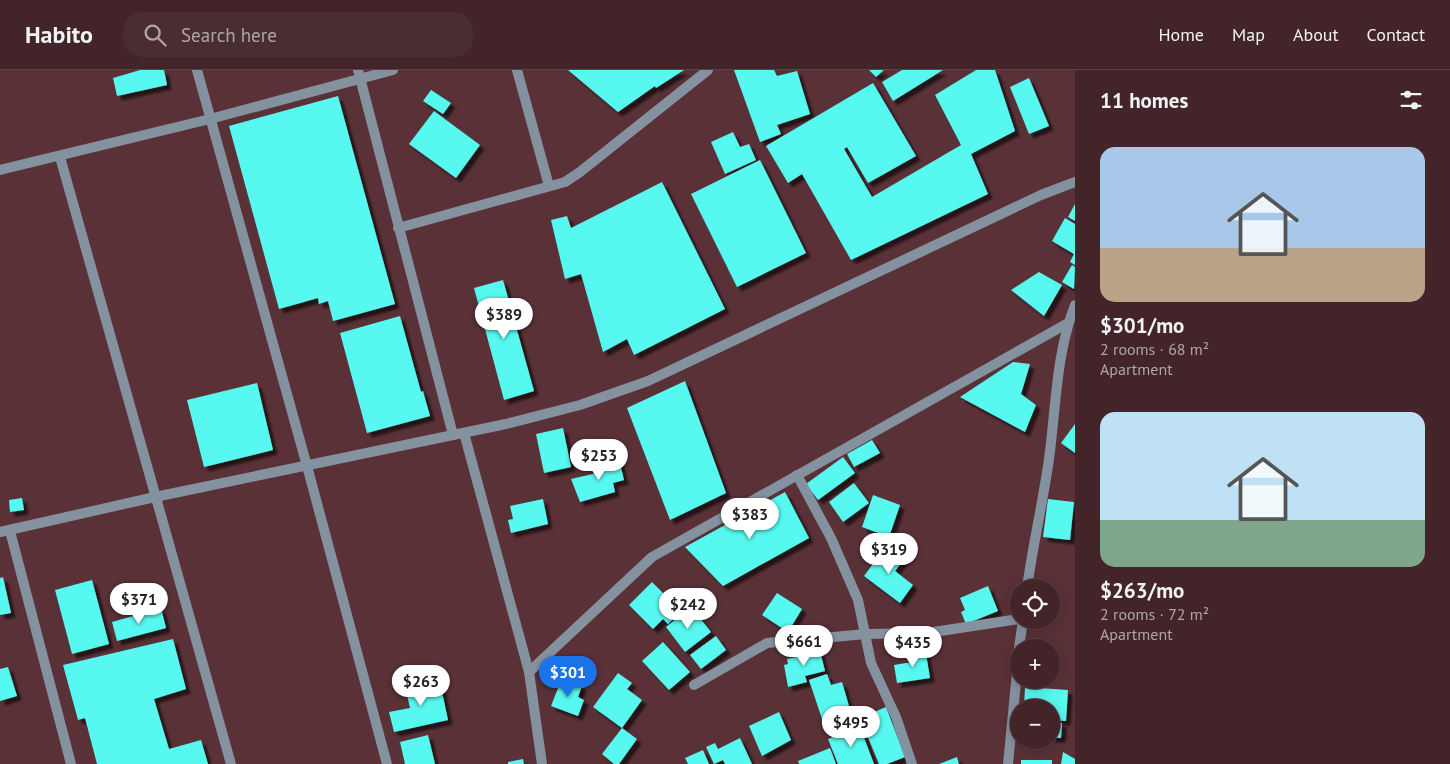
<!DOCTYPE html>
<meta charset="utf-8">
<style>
:root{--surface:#432529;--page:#4a2d31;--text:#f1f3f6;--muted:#afa5a8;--line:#5b4246;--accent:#1a73e8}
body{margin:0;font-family:"PT Sans",sans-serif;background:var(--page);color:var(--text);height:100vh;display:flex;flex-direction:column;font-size:19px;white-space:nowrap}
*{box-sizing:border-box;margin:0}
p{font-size:16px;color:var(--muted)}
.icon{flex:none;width:28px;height:28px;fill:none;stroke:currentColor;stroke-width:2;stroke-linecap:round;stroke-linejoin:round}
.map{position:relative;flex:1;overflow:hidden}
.details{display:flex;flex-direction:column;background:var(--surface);width:375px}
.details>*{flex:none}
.fabs{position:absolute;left:1010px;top:509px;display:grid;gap:10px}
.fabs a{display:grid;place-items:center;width:50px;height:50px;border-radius:50%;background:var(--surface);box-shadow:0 2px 12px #0003,0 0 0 1px var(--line);font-size:25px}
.price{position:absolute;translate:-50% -42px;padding:0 11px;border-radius:18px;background:#fff;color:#222;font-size:16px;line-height:32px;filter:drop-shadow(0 1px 2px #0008)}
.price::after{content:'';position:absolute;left:50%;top:30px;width:15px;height:11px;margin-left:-8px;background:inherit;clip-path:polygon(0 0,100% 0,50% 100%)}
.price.selected{background:var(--accent);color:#fff}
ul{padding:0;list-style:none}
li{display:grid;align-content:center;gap:10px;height:265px;padding:0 25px}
li span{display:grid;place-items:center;height:155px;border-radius:15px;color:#555}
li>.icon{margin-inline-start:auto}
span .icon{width:90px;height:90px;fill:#fffc;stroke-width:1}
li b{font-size:21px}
h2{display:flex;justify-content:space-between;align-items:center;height:60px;padding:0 25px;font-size:21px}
header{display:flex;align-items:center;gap:30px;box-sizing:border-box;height:70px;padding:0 25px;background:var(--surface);border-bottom:1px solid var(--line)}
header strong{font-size:24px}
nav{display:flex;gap:28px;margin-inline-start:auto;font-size:18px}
.search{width:350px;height:45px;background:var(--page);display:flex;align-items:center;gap:12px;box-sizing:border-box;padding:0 18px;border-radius:20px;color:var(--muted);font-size:19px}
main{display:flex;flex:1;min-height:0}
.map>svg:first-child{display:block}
</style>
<header>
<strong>Habito</strong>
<div class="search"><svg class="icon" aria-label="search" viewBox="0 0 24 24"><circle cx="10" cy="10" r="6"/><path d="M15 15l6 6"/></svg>Search here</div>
<nav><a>Home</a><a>Map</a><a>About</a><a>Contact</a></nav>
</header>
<main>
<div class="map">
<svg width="1075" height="694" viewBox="0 0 1075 694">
<defs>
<filter id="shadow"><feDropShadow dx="4.5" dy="4.5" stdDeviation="1" flood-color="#0009"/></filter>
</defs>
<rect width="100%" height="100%" fill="#593137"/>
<!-- building -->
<g fill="#57f8ef" filter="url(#shadow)">
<path d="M140 0H164L167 15 117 26 113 8Z"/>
<path d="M568 0H684L656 18 655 16 618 42Z"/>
<path d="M734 0H774L777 6 797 1 810 44 777 55 781 64 760 72Z"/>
<path d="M869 0H884L876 7Z"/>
<path d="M902 0H943L893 31 882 12Z"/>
<path d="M976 0H995L1015 61 971 84 988 124 851 190 802 104 788 113 766 76 873 13 916 86 868 113 847 77 844 79 872 127 961 75 935 25Z"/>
<path d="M1029 8 1049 56 1029 64 1010 17Z"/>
<path d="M431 20 451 33 443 44 423 31Z"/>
<path d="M338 26 395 234 333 251 328 231 319 234 318 228 279 239 229 56Z"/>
<path d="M434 41 480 75 456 108 409 74Z"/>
<path d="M733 62 740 77 749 74 756 90 725 104 711 72Z"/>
<path d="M760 90 806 183 737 217 691 124Z"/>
<path d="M662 112 725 239 634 285 627 269 603 282 581 204 565 209 551 150 567 146 571 158Z"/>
<path d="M1075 134V151L1068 147Z"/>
<path d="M1065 148 1075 154V195L1070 192 1074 184 1052 171Z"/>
<path d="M1072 195 1075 197 1074 219 1062 212Z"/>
<path d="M1039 202 1062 215 1044 246 1011 220Z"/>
<path d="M503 210 534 321 504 330 474 218Z"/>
<path d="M400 246 421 322 423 321 430 346 367 363 340 263Z"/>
<path d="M1013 292 1030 294 1021 324 1036 335 1025 362 960 327Z"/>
<path d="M685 311 726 423 670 450 627 338Z"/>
<path d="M257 313 273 380 204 397 187 330Z"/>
<path d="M1075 354V383L1061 373Z"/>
<path d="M563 358 571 397 544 403 536 364Z"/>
<path d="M872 370 880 383 854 397 847 384Z"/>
<path d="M843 387 855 403 818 430 806 414Z"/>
<path d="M619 390 624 410 613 413 615 422 580 432 571 409 597 403 595 395Z"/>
<path d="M854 413 869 433 843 452 829 432Z"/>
<path d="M785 422 809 468 723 516 685 477Z"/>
<path d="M873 425 900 435 889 467 862 457Z"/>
<path d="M22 428 24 440 10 442 9 430Z"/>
<path d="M543 429 548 454 511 463 508 450 513 449 510 436Z"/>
<path d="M1048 429 1074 432 1070 470 1043 467Z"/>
<path d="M887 475 905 488 895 501 913 515 900 533 864 506Z"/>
<path d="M3 507 11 543 0 545V508Z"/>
<path d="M92 510 109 574 72 584 55 520Z"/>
<path d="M652 512 681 541 668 554 663 549 653 559 629 535Z"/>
<path d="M988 516 998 541 966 554 961 542 965 540 960 528Z"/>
<path d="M777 523 802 539 788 562 762 545Z"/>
<path d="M691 537 711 562 685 582 666 557Z"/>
<path d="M161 538 166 558 117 571 112 552Z"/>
<path d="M716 566 726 580 701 599 690 585Z"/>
<path d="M173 569 186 619 154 629 169 679 201 670 208 694H97L85 648 78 650 63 595Z"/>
<path d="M663 572 690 602 669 620 642 591Z"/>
<path d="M814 577 815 583 820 581 825 601 805 606 807 612 788 617 784 595 788 594 787 589 805 585 803 579Z"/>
<path d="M925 578 930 608 897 613 894 595 912 592 911 581Z"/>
<path d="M8 597 17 626 0 631V599Z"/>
<path d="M618 603 632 613 627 619 642 630 622 658 593 637Z"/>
<path d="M827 604 831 615 842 612 851 643 823 652 809 610Z"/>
<path d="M439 608 448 650 394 662 389 642 410 638 405 616Z"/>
<path d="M562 608 582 616 578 627 584 630 578 646 551 636Z"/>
<path d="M1025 617 1068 620 1066 651 1051 650V638H1024Z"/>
<path d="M886 637 905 687 887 694H879L860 648Z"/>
<path d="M779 642 791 670 762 686 749 656Z"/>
<path d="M1051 652 1062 653 1061 668H1051Z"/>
<path d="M860 657 874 694H838L828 669Z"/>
<path d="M622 658 637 669 619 694H614L602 684Z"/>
<path d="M428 665 435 694H405L400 672Z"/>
<path d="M740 668 752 694H725L723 690 714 694 706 677 715 673 718 679Z"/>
<path d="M830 678 836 694H799L798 691Z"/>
<path d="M703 680 709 694H688L685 688Z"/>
<path d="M1063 682 1075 689V694H1061Z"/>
<path d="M957 687 959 694H939Z"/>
<path d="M523 689 524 694H508V692Z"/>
<rect x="1021" y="690" width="31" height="4"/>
</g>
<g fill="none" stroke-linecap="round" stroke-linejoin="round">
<!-- lane -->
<path stroke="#84919f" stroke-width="10" d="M517 0 549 116"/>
<!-- street -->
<g stroke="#84919f" stroke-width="10">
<path d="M197 0 307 396 387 694"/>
<path d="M358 0 453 365"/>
<path d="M60 87 231 694"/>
<path d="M0 100 210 49 393 0"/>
<path d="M398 158 565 112 580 102 708 0"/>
<path d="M464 363 529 602 542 694"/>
<path d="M797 405 831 468 858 530 871 593 896 647 912 694"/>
<path d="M10 461 71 694"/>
<path d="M0 462 155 427 506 354 580 335 648 311 1041 125 1075 112"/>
<path d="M1027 518C1033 474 1043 432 1049 389 1056 338 1056 283 1075 235"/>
<path d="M1019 578 1023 550"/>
<path d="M529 602 652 487 1068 253"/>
<path d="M694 615 767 573 866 564 927 563 1019 549"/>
<path d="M1008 694 1019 582"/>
</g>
</g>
</svg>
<div class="fabs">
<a><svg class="icon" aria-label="locate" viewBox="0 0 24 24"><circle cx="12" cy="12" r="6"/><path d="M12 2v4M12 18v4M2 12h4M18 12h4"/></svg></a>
<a>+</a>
<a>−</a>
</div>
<b class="price" style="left:504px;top:270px">$389</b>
<b class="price" style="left:599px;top:411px">$253</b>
<b class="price" style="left:750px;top:470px">$383</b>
<b class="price" style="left:889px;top:505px">$319</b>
<b class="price" style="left:139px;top:555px">$371</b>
<b class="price" style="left:688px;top:560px">$242</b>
<b class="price" style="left:804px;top:597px">$661</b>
<b class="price" style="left:913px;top:598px">$435</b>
<b class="price selected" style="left:568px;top:628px">$301</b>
<b class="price" style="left:421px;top:637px">$263</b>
<b class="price" style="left:851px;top:678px">$495</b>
</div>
<section class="details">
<h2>11 homes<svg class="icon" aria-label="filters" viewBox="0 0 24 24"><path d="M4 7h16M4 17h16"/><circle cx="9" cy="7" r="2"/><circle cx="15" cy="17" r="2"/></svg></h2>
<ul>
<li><span style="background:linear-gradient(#a9c7e8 65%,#b9a48a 0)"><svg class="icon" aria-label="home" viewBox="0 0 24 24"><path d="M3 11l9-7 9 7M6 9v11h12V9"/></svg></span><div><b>$301/mo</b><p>2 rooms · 68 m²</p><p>Apartment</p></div></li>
<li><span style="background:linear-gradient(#bfe0f5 70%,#7fa58c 0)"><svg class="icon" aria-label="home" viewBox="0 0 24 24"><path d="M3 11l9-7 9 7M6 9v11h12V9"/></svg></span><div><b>$263/mo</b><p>2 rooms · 72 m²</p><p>Apartment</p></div></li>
</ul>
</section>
</main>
